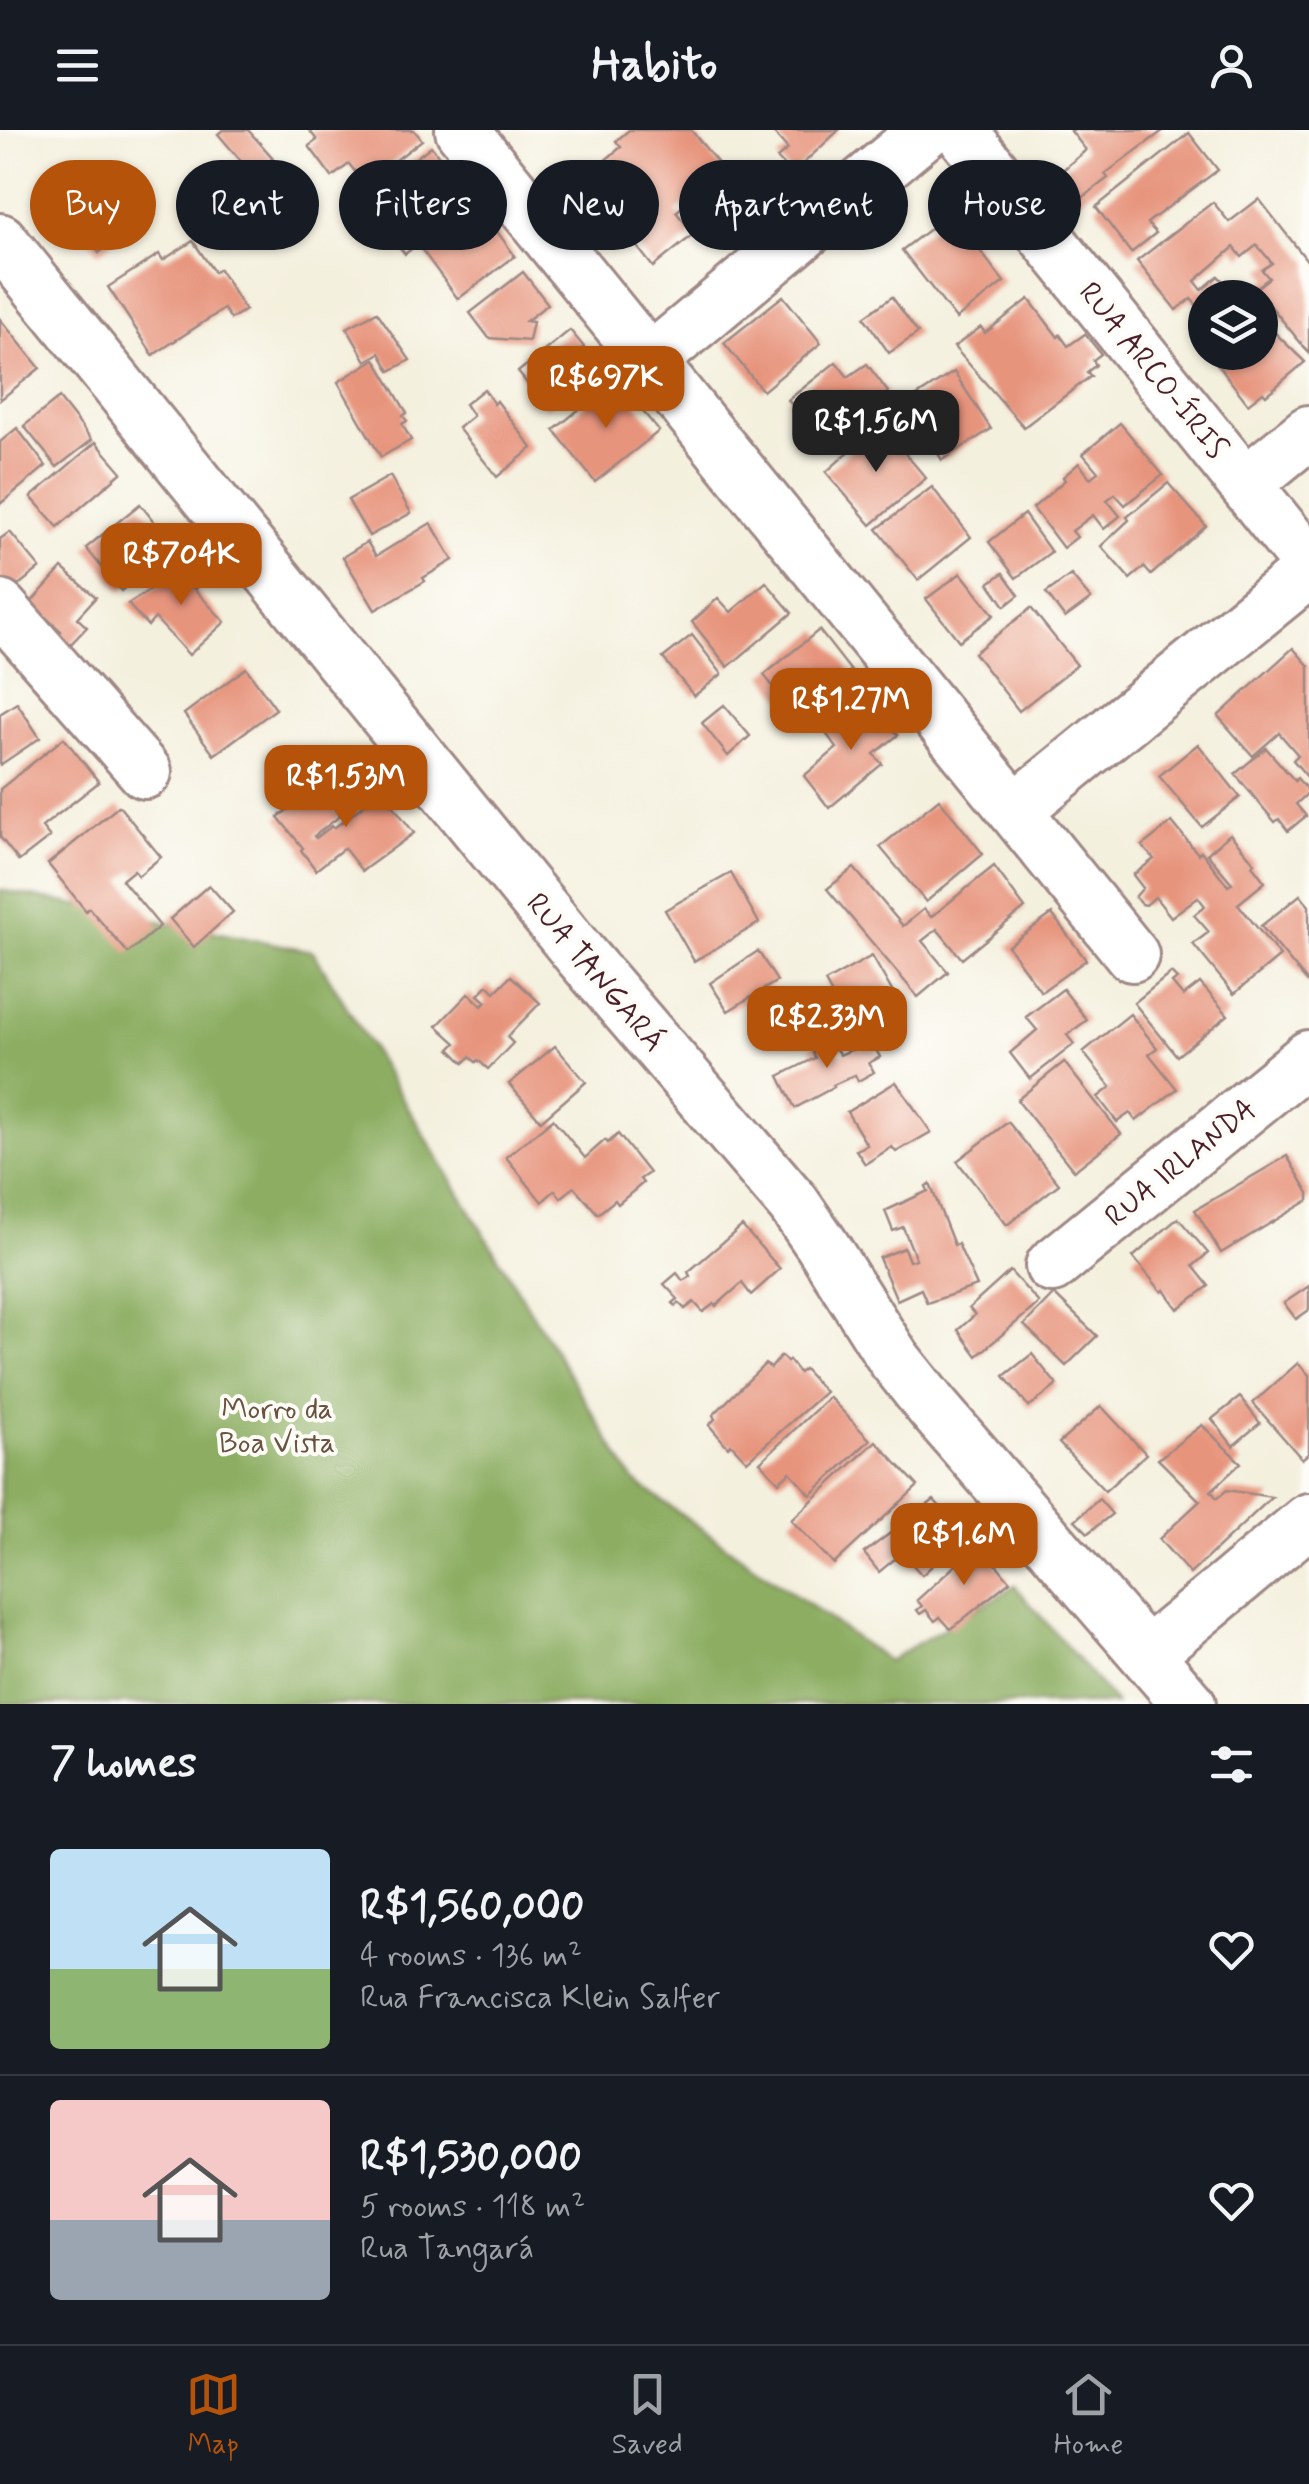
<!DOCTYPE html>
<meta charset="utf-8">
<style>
:root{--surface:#171b24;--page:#20242c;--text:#f1f3f6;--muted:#9ea1a6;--line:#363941;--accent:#b45309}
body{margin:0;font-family:Mynerve,sans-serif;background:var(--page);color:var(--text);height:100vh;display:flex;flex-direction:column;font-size:38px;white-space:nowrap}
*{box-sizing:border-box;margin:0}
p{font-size:32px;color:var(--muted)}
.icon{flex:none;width:55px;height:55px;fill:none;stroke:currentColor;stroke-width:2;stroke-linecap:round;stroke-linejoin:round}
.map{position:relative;height:1574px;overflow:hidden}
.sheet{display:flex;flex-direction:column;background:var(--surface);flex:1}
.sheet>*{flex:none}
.hud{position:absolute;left:30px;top:30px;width:1250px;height:90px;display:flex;gap:20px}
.tools{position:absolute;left:1188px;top:150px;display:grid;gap:20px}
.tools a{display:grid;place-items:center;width:90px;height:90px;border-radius:50%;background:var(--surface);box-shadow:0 2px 8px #0004;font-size:50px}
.price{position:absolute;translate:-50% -85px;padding:0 22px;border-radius:20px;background:var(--accent);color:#fff;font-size:32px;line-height:65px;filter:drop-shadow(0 2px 5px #0008)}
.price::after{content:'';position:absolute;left:50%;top:60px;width:30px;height:22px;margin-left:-15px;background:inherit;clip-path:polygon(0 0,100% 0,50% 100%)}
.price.active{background:#222;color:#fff}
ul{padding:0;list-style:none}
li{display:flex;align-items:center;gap:30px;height:250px;padding:0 50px}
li+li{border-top:2px solid var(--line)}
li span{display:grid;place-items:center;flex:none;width:280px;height:200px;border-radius:10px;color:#555}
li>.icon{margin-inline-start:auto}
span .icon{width:120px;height:120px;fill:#fffc;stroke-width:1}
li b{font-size:42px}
h2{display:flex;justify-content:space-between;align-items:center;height:120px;padding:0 50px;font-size:42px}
.tag{padding:0 35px;border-radius:45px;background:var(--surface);box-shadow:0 2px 8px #0004;font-size:35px;line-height:90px}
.tag.active{background:var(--accent);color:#fff}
header{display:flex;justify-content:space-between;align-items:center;height:130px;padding:0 50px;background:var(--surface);font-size:45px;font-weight:800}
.menu{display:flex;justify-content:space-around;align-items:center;height:140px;border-top:2px solid var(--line);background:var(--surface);font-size:28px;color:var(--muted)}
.menu a{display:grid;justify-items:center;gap:5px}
.menu .active{color:var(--accent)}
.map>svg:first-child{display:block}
</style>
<header><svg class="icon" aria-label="menu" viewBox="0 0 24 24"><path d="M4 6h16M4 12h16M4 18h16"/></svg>Habito<svg class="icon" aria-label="person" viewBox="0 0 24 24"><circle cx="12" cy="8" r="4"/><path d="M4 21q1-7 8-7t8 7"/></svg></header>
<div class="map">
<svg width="1309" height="1574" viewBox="0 0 1309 1574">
<rect width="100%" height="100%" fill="#fdfcf7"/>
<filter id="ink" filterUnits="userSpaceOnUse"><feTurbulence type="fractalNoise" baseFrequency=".01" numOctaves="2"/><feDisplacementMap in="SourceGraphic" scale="20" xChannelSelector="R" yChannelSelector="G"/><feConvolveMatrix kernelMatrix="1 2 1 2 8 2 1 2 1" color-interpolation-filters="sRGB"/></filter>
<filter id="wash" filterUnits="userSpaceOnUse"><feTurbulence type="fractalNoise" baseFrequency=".0048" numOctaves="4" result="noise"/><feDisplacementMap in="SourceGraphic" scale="40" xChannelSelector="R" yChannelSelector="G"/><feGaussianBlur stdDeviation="2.25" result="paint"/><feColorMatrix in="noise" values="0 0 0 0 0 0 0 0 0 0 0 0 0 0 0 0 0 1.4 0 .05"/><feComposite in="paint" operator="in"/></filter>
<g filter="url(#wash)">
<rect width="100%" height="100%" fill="#f4f0de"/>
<!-- forest -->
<path fill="#8cad62" stroke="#6b6646" stroke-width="2.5" d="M0 760 313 821 633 1350 888 1531 1015 1456 1116 1574H0Z"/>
<g id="blocks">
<!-- building -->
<g fill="#e7947d">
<path d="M223 0H248L273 28 253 45 218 4Z"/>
<path d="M309 0H414L422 10 365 54 349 34 332 47 309 16 317 10Z"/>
<path d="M629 0H691L725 42 676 82 694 104 653 137 584 48 621 17 616 11Z"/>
<path d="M778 0H839L792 44 777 28 788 19 774 3Z"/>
<path d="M1070 0H1164L1105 44 1108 48 1070 77 1050 51 1086 20Z"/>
<path d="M1189 3 1218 40 1147 93 1156 103 1131 123 1096 77Z"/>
<path d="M431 16 473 70 405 124 362 71Z"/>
<path d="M113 38 149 84 99 123 63 77Z"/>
<path d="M1259 69 1309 133V223L1256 158 1269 148 1262 140 1272 133 1257 115 1242 127 1234 117 1195 151 1202 160 1218 146 1239 168H1205V184L1191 169 1176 180 1137 131 1213 72 1229 92Z"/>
<path d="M479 77 515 126 458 169 422 120Z"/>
<path d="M951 83 1004 152 956 189 902 120Z"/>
<path d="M193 111 214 142 219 139 245 180 231 189 224 179 153 225 108 157 159 124 163 130Z"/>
<path d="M523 142 548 174 526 191 533 192 529 211 489 208 470 183Z"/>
<path d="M783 166 821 213 763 261 724 213Z"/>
<path d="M892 167 918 203 889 223 864 187Z"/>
<path d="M1029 169 1058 207 1060 205 1068 216 1085 204 1101 224 1093 230 1096 235 1087 242 1091 246 1024 297 954 217 981 197 985 203Z"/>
<path d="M377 182 410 230 390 241 380 223 366 231 347 198Z"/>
<path d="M0 189 40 238 0 270Z"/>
<path d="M1260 196 1264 200 1269 197 1305 232 1266 265 1263 262 1248 274 1208 222H1260Z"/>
<path d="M570 200 584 217 575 224 590 242 546 277 518 242Z"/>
<path d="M375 229 407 283 403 286 407 291 402 294 411 310 381 327 338 252Z"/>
<path d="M836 232 848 247 867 234 888 262 825 316 788 270Z"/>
<path d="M954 242 991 299 942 330 906 273Z"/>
<path d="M616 249 659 301 595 352 554 300Z"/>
<path d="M484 259 494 274 497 271 532 318 497 347 458 298 473 286 465 274Z"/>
<path d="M59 268 92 310 57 337 24 296Z"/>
<path d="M1120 293 1163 345 1125 375 1115 364 1107 370 1120 386 1104 399 1093 385 1072 401 1077 407 1063 418 1033 378 1065 350 1063 347 1079 333 1090 348 1098 342 1083 324Z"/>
<path d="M880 294 926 348 871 395 826 342Z"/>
<path d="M17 298 46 336 0 374V312Z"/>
<path d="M96 312 122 342 58 397 31 367Z"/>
<path d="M390 346 411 383 369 406 348 370Z"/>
<path d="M1168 353 1206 396 1151 445 1144 437 1130 449 1101 416 1129 390 1127 387Z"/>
<path d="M932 357 971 407 918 450 877 399Z"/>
<path d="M140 374 175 418 121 461 86 418Z"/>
<path d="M1024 384 1051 422 1016 448 989 412Z"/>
<path d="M431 393 453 430 423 448 425 451 375 480 343 427 367 412 376 426Z"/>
<path d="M10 402 40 438 6 465 0 457V409Z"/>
<path d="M197 430 210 447 194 459 225 492 189 525 155 488 148 496 128 474Z"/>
<path d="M62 438 96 467 77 488 87 497 67 518 55 507 61 501 43 485 38 489 27 477Z"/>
<path d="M961 443 994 485 959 511 926 469Z"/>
<path d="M1003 443 1019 465 1005 476 989 453Z"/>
<path d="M1071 445 1091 469 1065 488 1046 463Z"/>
<path d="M766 452 792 483 728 537 692 492 718 468 731 482Z"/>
<path d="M1031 478 1077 535 1019 581 974 523Z"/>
<path d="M819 500 851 541 796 586 764 545Z"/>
<path d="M692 505 722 544 694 566 663 528Z"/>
<path d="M1293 518 1309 536V649L1293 630 1298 625 1279 603 1253 626 1218 586Z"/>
<path d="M246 538 276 579 214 625 184 584Z"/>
<path d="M868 568 898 605 874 624 882 634 829 678 804 646 837 618 825 602Z"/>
<path d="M17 573 40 608 0 635V584Z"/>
<path d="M724 575 750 606 728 626 702 593Z"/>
<path d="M64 608 99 652 42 697 50 707 19 731 0 707V659Z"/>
<path d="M1198 614 1240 667 1202 697 1159 646Z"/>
<path d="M1266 618 1295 651 1297 648 1309 662 1296 674 1306 686 1288 701 1279 689 1275 692 1235 644Z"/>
<path d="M319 657 340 686 314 706 316 708 332 696 334 698 382 661 414 703 362 741 344 718 316 740 301 720 303 718 278 687Z"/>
<path d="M939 669 983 724 926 772 880 717Z"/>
<path d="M119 676 161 727 138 746 134 740 122 750 160 796 128 823 89 778 86 781 48 734Z"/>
<path d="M1172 692 1198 724 1201 721 1228 756 1232 753 1207 724 1230 704 1255 733 1252 735 1265 752 1238 774 1280 826 1234 864 1193 814 1209 802 1194 785 1205 776 1198 767 1171 787 1155 767 1146 775 1142 774 1135 767 1143 758 1133 745 1154 729 1142 716Z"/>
<path d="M994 736 1025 778 962 829 937 799 922 811 948 842 918 867 827 759 854 738 903 796 924 779 931 787Z"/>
<path d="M731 743 759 793 694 831 665 780Z"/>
<path d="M209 755 233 782 194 817 170 789Z"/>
<path d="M1300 765 1309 776V854L1261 796Z"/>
<path d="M1052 784 1086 830 1041 862 1008 816Z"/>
<path d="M758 821 777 851 728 881 710 853Z"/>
<path d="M872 826 900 875 852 901 825 852Z"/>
<path d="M1171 843 1177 849 1172 853 1183 866 1200 853 1228 885 1177 926 1134 873Z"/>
<path d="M511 846 540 873 507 907 513 913 488 939 478 930 476 932 470 927 464 933 450 919 456 913 437 896 469 863 482 876 486 872 478 865 488 855 495 862Z"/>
<path d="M1063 859 1087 890 1067 905 1074 914 1030 949 1010 923 1037 900 1026 887Z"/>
<path d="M1130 884 1157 918 1149 924 1177 959 1136 991 1130 983 1117 992 1098 967 1111 957 1083 922Z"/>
<path d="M824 909 830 921 835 918 840 925 860 916 861 919 872 913 880 927 869 933 874 942 858 951 855 945 833 955 834 957 795 978 779 946 815 928 810 917Z"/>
<path d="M555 916 586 952 541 991 509 954Z"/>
<path d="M1064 932 1121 1004 1074 1041 1017 970Z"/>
<path d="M896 952 931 1002 896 1022 892 1017 865 1034 856 1020 867 1015 847 982Z"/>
<path d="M553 989 585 1028 605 1010 608 1013 618 1004 649 1043 640 1049 643 1053 618 1074 615 1070 598 1084 574 1057 561 1068 555 1060 542 1072 506 1027Z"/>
<path d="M1008 992 1059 1054 1007 1095 957 1031Z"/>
<path d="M1287 1026 1309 1063V1070L1221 1123 1195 1080Z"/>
<path d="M930 1054 954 1115 958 1114 977 1156 927 1173 921 1159 897 1170 879 1128 904 1118 909 1131 916 1129 903 1097 893 1101 885 1081 928 1061 926 1056Z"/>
<path d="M1178 1088 1208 1123 1193 1136 1209 1156 1178 1179 1164 1160 1162 1162 1133 1127Z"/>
<path d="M742 1096 780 1139 751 1165 742 1153 716 1176 714 1174 703 1182 694 1172 685 1179 679 1173 676 1176 673 1173 678 1169 664 1154 677 1143 683 1151 690 1146 688 1142Z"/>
<path d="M1010 1141 1039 1173 977 1226 958 1200 975 1185 969 1178Z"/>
<path d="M1309 1156V1180L1296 1189 1284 1173Z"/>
<path d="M1054 1164 1097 1206 1066 1236 1024 1195Z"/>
<path d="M1032 1224 1057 1255 1029 1277 1004 1246Z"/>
<path d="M781 1226 787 1232 789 1230 799 1243 804 1239 825 1262 747 1331 731 1314 728 1317 709 1295 715 1289 713 1285 765 1234 771 1238Z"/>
<path d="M1298 1233 1309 1245V1323L1302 1329 1253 1273Z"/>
<path d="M829 1267 870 1310 811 1365 790 1342 779 1352 760 1332Z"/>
<path d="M1240 1267 1260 1293 1233 1316 1212 1289Z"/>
<path d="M1101 1276 1146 1324 1105 1361 1059 1313Z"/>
<path d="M1202 1295 1241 1333 1211 1361 1217 1368 1227 1360 1272 1367 1190 1444 1159 1409 1200 1371 1158 1329Z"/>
<path d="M876 1311 918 1356 834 1434 791 1390Z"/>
<path d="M1099 1369 1112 1384 1088 1403 1075 1390Z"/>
<path d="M934 1370 966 1405 922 1445 902 1423 879 1442 864 1423Z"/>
<path d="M979 1414 1010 1451 951 1499 940 1487 935 1491 926 1480 920 1484 917 1480 922 1476 917 1470Z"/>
</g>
</g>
</g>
<g filter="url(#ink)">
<use href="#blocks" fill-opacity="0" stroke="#9f8884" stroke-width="2.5"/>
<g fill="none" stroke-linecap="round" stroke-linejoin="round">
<defs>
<g id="minor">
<path d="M462 0 1132 825"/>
<path d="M960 0 1309 434"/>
<path d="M0 110 581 826 793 1073 822 1115 894 1229 933 1278 1189 1574"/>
<path d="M650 231 927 0"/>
<path d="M1245 354 1309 302"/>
<path d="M0 477 145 642"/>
<path d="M1015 680 1309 441"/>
<path d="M1052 1136 1309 927"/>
<path d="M1147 1524 1309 1390"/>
</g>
</defs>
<!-- minor casing -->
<use href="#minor" stroke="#9f8884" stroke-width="58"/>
<!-- minor -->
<use href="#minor" stroke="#fff" stroke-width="52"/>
</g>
</g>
<g text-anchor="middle" stroke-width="8" stroke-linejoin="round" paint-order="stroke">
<!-- street labels -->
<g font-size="30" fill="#4a1f2b" stroke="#fdfcf7">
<text transform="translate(1154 240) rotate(51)" y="10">RUA ARCO-ÍRIS</text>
<text transform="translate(596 842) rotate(50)" y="10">RUA TANGARÁ</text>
<text transform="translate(1180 1032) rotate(-39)" y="10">RUA IRLANDA</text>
</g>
<!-- park labels -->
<g font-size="30" fill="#69523f" stroke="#fdfcf7">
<text x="277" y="1288">Morro da<tspan x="277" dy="34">Boa Vista</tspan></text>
</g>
</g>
</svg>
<div class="tools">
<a><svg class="icon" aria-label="layers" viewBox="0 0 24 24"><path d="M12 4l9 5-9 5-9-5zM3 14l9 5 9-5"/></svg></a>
</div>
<b class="price" style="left:606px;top:301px">R$697K</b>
<b class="price active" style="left:876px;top:345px">R$1.56M</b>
<b class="price" style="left:181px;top:478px">R$704K</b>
<b class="price" style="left:851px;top:623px">R$1.27M</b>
<b class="price" style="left:346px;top:700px">R$1.53M</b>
<b class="price" style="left:827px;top:941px">R$2.33M</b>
<b class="price" style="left:964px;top:1458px">R$1.6M</b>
<div class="hud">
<a class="tag active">Buy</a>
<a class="tag">Rent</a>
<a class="tag">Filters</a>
<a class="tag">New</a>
<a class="tag">Apartment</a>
<a class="tag">House</a>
</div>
</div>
<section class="sheet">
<h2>7 homes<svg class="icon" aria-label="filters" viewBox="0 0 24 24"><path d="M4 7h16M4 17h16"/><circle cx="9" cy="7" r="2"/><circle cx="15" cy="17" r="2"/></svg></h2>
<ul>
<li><span style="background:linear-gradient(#bfe0f5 60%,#8fb573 0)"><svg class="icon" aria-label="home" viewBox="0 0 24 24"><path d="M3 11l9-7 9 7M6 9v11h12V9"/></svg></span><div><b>R$1,560,000</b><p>4 rooms · 136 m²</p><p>Rua Francisca Klein Salfer</p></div><svg class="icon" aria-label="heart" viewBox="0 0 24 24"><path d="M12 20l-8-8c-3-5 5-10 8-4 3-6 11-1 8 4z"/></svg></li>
<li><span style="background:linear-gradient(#f6c9c9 60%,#9aa5b1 0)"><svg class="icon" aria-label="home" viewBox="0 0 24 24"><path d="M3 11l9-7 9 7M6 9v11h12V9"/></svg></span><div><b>R$1,530,000</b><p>5 rooms · 118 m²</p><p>Rua Tangará</p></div><svg class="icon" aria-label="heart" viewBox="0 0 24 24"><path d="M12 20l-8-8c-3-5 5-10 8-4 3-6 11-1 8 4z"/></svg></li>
</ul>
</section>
<nav class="menu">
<a class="active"><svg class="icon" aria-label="map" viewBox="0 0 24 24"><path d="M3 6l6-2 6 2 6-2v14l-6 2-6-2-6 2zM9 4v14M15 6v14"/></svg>Map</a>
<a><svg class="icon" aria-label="saved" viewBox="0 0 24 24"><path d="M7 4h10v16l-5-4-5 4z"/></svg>Saved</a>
<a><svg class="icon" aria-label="home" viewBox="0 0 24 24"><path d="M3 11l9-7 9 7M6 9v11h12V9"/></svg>Home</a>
</nav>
